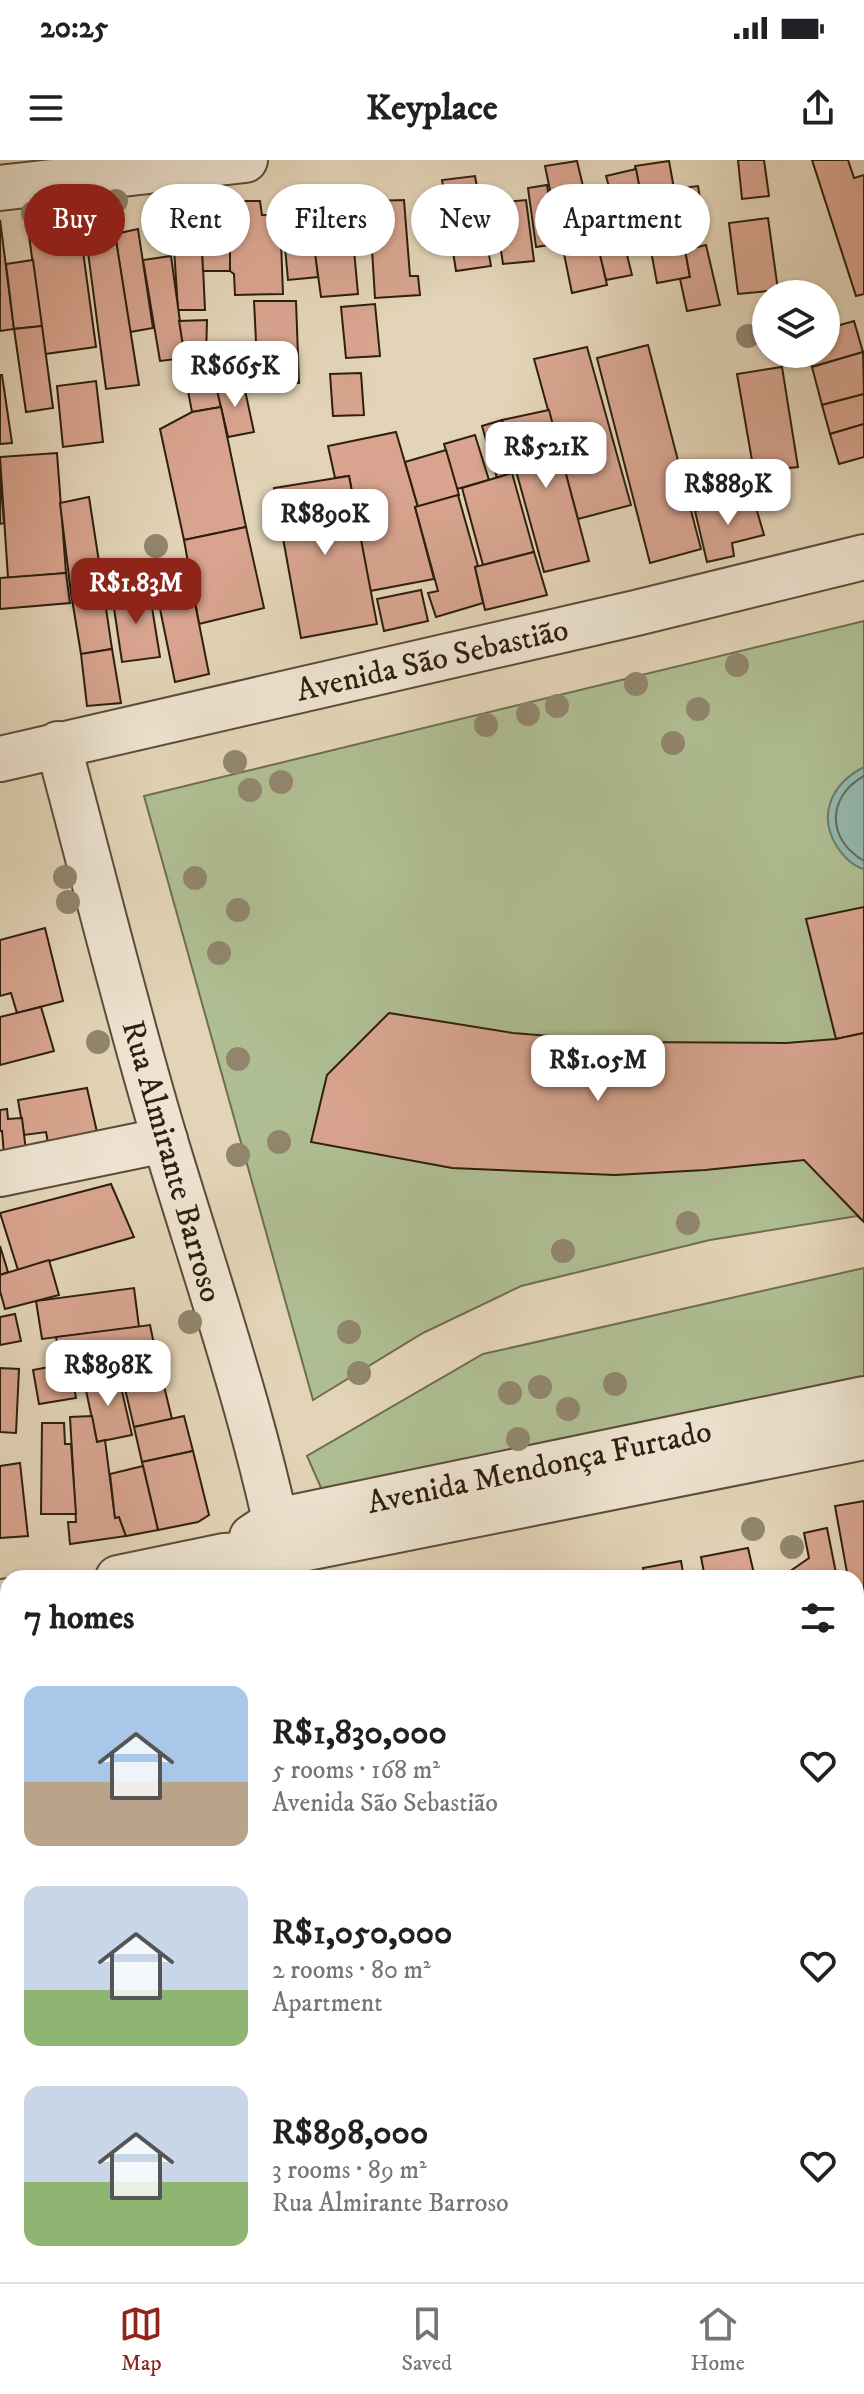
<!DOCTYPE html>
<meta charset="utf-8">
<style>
:root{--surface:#fff;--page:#f6f6f6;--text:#202124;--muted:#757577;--line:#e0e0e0;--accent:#8f2418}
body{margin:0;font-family:"IM FELL DW Pica",serif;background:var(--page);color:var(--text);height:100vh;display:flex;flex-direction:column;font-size:30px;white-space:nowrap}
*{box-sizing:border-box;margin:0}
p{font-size:26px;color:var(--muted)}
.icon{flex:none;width:44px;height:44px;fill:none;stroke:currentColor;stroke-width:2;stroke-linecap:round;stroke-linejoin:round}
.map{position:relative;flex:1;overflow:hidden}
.panel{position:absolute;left:0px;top:1410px;width:864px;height:712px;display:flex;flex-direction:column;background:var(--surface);border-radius:24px 24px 0 0;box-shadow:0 2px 6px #0004}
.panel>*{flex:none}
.guide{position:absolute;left:24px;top:24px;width:816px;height:72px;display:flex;gap:16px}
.controls{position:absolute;left:752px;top:120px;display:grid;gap:16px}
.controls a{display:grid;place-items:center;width:88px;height:88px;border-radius:50%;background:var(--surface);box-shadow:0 2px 6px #0004;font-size:40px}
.price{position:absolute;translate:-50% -68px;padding:0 18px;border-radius:16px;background:#fff;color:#222;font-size:26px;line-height:52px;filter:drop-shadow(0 2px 4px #0008)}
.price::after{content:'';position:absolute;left:50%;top:48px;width:24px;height:18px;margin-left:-12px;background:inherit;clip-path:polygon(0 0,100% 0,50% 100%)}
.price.on{background:var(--accent);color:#fff}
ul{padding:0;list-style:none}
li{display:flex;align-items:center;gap:24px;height:200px;padding:0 24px}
li span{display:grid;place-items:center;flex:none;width:224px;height:160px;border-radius:16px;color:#555}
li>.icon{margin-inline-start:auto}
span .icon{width:96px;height:96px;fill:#fffc;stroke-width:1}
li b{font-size:34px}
h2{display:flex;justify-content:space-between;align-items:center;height:96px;padding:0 24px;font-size:34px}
.tag{padding:0 28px;border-radius:36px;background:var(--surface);box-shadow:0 2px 6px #0004;font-size:28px;line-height:72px}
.tag.on{background:var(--accent);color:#fff}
.status{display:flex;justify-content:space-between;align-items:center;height:56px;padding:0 40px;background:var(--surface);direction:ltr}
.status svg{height:22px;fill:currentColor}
header{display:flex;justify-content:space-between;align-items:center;height:104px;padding:0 24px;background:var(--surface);font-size:36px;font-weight:700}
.dock{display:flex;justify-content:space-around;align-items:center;height:112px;border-top:2px solid var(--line);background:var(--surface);font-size:22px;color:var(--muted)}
.dock a{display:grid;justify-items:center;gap:4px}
.dock .on{color:var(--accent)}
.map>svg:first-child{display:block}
</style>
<div class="status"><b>20:25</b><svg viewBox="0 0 49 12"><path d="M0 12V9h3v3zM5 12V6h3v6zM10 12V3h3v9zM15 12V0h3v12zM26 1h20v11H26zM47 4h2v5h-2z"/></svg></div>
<header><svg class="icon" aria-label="menu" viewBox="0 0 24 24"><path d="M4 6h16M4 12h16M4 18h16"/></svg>Keyplace<svg class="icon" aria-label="share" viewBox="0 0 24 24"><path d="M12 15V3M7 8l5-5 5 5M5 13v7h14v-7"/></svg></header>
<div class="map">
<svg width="864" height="2122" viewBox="0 0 864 2122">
<rect width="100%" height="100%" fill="#e3d4b7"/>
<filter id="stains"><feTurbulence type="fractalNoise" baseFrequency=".0025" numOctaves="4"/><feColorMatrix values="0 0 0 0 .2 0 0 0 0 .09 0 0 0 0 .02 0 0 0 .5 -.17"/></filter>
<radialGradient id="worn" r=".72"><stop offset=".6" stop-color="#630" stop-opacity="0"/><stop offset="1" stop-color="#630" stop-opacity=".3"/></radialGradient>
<!-- green -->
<g fill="#afbe92" stroke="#6e6e50" stroke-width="2">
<path d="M864 461V1062L857 1056 710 1080 521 1126 423 1173 313 1240 144 636Z"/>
<path d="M864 1108V1221L322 1330 307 1296 483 1194Z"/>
</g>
<!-- water -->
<path fill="#95b8ad" stroke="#6c7b6e" stroke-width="2" d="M864 607V709C852 706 843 696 836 685 817 653 833 623 864 607Z"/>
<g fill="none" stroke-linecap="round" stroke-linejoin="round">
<!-- shore -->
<path stroke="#626c5e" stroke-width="2" d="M864 616C826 637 827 680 864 701"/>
</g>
<!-- building -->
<g fill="#d8a48f" stroke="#2e1f0f" stroke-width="2">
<path d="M738 0H764L769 36 742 39Z"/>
<path d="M812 0H848L854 18 864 15V134L856 136Z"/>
<path d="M577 1 588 47 555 54 545 6Z"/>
<path d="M669 1 690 117 657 123 635 6Z"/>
<path d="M636 9 650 82 626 88 606 16Z"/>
<path d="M475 16 491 106 456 111 442 20Z"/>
<path d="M547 25 556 84 536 87 528 28Z"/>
<path d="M698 26 704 63 681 66 674 29Z"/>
<path d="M610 27 632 115 606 120 584 33Z"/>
<path d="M348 39 354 90 315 93 311 43Z"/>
<path d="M404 40 410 116H418L420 135 375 138 369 41Z"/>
<path d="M526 40 534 101 503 104 494 43Z"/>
<path d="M200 41 205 150H178L171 42Z"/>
<path d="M200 41H230V111H203Z"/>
<path d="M230 41H260L262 55H280L283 134 235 135 234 114 230 111Z"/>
<path d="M588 47 597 82 563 89 555 54Z"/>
<path d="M768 58 778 130 738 134 729 63Z"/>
<path d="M0 60 14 169 0 171Z"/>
<path d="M79 62 96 187 45 194 28 68Z"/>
<path d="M138 69 153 168 130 172 115 74Z"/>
<path d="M115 74 139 225 106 229 86 77Z"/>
<path d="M314 74 318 117 288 120 284 76Z"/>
<path d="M597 82 607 125 572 133 563 89Z"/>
<path d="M706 85 720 145 687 151 680 119 690 117 685 90Z"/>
<path d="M354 90 358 134 321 137 315 93Z"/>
<path d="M171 96 185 198 160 201 143 100Z"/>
<path d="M33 100 42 166 14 169 6 104Z"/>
<path d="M254 141H296L299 223 258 222Z"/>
<path d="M375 144 380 196 346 198 341 147Z"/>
<path d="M207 160 206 196 185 198 179 161Z"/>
<path d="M854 161 863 192 812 207 808 194H826V169Z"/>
<path d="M42 166 53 248 26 252 14 169Z"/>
<path d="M648 185 701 389 650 403 597 198Z"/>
<path d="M587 187 631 345 578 359 534 199Z"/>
<path d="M863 192 864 234 822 245 812 207Z"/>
<path d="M782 207 798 307 754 312 737 214Z"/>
<path d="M214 210 221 247 192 252 185 215Z"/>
<path d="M361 213 364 255 333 256 330 214Z"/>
<path d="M0 215H2L12 283 0 284Z"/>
<path d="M96 221 103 282 63 287 57 226Z"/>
<path d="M243 221 254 272 228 277 216 226Z"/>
<path d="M864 234V264L830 274 822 245Z"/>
<path d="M221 247 246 367 184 380 160 269 192 252Z"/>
<path d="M549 250 589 401 544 412 502 260Z"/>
<path d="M502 260 516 312 497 318 482 266Z"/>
<path d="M864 264V297L839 304 830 274Z"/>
<path d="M396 272 418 347H415L434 419 370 431 349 316 335 318 328 286Z"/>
<path d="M475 275 489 320 457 329 444 284Z"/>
<path d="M446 290 459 335 418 347 405 302Z"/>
<path d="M57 293 66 413 8 418 0 297Z"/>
<path d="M512 313 534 392 483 405 462 328Z"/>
<path d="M0 314 4 363 0 364Z"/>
<path d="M349 316 377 464 301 478 274 328Z"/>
<path d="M458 335 478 406 475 407 483 443 436 457 428 433 438 431 415 347Z"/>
<path d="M89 337 103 428 71 433 60 343Z"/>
<path d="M753 337 764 375 732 383 734 396 707 402 695 351Z"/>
<path d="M246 367 264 448 199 464 184 380Z"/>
<path d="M534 392 547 435 485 450 475 407Z"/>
<path d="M188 408 209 514 175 522 153 415Z"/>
<path d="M66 413 70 443 0 449V418Z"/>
<path d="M103 428 112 489 81 494 71 433Z"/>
<path d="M149 429 160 497 122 502 112 435Z"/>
<path d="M421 430 428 461 384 471 377 439Z"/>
<path d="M112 489 121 543 87 546 81 494Z"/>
<path d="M864 747V873L836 879 806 759Z"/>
<path d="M45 768 63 841 17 853 11 833 0 836V780Z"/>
<path d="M41 847 54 891 0 905V857Z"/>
<path d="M389 853 513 873 623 882 786 883 836 879 864 873V1062L804 1000 705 1010 615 1015 452 1008 311 982 327 915Z"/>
<path d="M87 928 97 972 48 983 46 972 24 975 18 940Z"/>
<path d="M7 949 8 959 22 958 26 991 4 994 2 971H0V950Z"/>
<path d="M111 1024 134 1077 18 1110 0 1053Z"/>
<path d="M0 1086 8 1112 0 1115Z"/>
<path d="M49 1100 59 1135 5 1149 0 1131V1115Z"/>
<path d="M134 1128 139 1167 42 1179 36 1141Z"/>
<path d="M15 1154 21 1181 0 1185V1157Z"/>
<path d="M150 1165 155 1189 53 1206 51 1189 58 1188 56 1177Z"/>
<path d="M155 1189 172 1259 134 1267 117 1195Z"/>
<path d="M70 1203 76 1238 39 1244 33 1210Z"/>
<path d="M0 1208 19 1209 16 1273 0 1272Z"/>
<path d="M118 1214 132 1275 97 1282 84 1221Z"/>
<path d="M92 1256 97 1282 105 1280 115 1358 119 1357 126 1376 70 1384 68 1362H76L70 1257Z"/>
<path d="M184 1256 193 1291 142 1302 134 1267Z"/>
<path d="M42 1263H64L65 1284H71L76 1354H41Z"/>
<path d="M193 1291 209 1355 198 1362 158 1370 142 1302Z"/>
<path d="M20 1303 28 1376 0 1378V1306Z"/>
<path d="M143 1306 158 1370 126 1376 119 1357 115 1358 110 1314Z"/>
<path d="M864 1341V1510L856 1465V1418H848L835 1346Z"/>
<path d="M827 1368 837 1418H784L783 1416 809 1398 804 1373Z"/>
<path d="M748 1388 755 1418H705L701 1397Z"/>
<path d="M681 1401 684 1418H645L643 1408Z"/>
<path d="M7 1530H8V1652Z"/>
<path d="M0 1594H3L0 1691Z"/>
<path d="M864 1632V1689L856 1690V1633Z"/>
<path d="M8 1714V1738L0 1739V1715Z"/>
<path d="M8 1760V1876L0 1877V1761Z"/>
<path d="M8 1948V1977L2 1949Z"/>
<path d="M0 1965 8 2006V2015L0 2016Z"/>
<path d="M8 2021V2113L0 2114V2022Z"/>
<path d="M88 2114H229V2122H89Z"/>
<rect x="294" y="2114" width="36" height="8"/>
<path d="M401 2114H496L498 2122H401Z"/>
<path d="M563 2114H641L643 2122H565Z"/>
<rect x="647" y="2114" width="41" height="4"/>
<rect x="688" y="2114" width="48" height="8"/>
</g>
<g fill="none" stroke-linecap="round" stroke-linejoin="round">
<defs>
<g id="minor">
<path d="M0 28 245 0"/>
<path d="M58 584C94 718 127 854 167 987 210 1129 260 1272 287 1418"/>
<path d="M0 599 636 453 864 397"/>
<path d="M0 1014 165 980"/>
<path d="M252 1377 276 1361 864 1239"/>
<path d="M118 1418 224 1396 282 1393 864 1277"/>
<path d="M0 1443 8 1441"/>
<path d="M856 1754 864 1752"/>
<path d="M0 1891 8 1890"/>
<path d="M532 2114 534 2122"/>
<path d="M267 2122V2114"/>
</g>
</defs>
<!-- minor casing -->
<use href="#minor" stroke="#5b4c39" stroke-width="48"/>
<!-- minor -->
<use href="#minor" stroke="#ede3d0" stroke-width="44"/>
</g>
<!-- trees -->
<g fill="#91866d">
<circle cx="116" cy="41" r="12"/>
<circle cx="78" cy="48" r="12"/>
<circle cx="33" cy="53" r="12"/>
<circle cx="748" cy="176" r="12"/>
<circle cx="156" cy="386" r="12"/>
<circle cx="737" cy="505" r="12"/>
<circle cx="636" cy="524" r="12"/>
<circle cx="557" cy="546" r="12"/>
<circle cx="698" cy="549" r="12"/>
<circle cx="528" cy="554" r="12"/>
<circle cx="486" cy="565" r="12"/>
<circle cx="673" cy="583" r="12"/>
<circle cx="235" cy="602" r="12"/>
<circle cx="281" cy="622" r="12"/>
<circle cx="250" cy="630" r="12"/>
<circle cx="65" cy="717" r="12"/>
<circle cx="195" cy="718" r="12"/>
<circle cx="68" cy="742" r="12"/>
<circle cx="238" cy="750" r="12"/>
<circle cx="219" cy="793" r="12"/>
<circle cx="98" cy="882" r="12"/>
<circle cx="238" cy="899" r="12"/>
<circle cx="279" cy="982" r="12"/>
<circle cx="238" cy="995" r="12"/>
<circle cx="688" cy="1063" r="12"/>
<circle cx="563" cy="1091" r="12"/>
<circle cx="190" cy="1162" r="12"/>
<circle cx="349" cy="1172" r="12"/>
<circle cx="359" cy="1213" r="12"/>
<circle cx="615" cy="1224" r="12"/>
<circle cx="540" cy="1227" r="12"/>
<circle cx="510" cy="1233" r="12"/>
<circle cx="568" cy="1249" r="12"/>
<circle cx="518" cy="1279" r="12"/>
<circle cx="753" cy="1369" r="12"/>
<circle cx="792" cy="1387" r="12"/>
</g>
<g text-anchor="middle" stroke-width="8" stroke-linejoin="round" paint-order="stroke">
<!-- street labels -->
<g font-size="32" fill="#2e1f0f" stroke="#ede3d0">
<text transform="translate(432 499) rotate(-13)" y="11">Avenida São Sebastião</text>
<text transform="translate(173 1001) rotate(74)" y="11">Rua Almirante Barroso</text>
<text transform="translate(539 1306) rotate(-12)" y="11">Avenida Mendonça Furtado</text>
</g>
</g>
<rect width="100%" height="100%" filter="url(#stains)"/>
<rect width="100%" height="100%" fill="url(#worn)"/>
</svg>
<div class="controls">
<a><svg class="icon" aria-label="layers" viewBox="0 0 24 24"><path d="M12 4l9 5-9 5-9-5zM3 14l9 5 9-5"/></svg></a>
</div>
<b class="price" style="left:235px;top:249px">R$665K</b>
<b class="price" style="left:546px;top:330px">R$521K</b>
<b class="price" style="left:728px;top:367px">R$889K</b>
<b class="price" style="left:325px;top:397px">R$890K</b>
<b class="price on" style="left:136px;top:466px">R$1.83M</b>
<b class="price" style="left:598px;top:943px">R$1.05M</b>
<b class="price" style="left:108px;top:1248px">R$898K</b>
<div class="guide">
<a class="tag on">Buy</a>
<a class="tag">Rent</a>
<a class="tag">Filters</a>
<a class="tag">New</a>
<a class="tag">Apartment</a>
</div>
<section class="panel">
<h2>7 homes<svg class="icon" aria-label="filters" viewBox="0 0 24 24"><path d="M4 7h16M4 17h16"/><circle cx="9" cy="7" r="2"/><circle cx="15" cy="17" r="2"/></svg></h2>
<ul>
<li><span style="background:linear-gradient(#a9c7e8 60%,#b9a48a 0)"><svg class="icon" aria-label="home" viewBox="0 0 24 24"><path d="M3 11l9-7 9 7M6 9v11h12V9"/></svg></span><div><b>R$1,830,000</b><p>5 rooms · 168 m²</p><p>Avenida São Sebastião</p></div><svg class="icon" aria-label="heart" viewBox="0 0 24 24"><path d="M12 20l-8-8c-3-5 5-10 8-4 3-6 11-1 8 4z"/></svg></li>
<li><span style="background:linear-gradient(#c9d6e8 65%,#8fb573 0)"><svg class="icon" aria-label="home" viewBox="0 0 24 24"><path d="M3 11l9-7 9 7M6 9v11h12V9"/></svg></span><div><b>R$1,050,000</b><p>2 rooms · 80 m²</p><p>Apartment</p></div><svg class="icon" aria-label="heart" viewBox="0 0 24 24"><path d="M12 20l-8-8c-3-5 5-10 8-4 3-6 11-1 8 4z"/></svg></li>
<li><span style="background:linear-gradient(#c9d6e8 60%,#8fb573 0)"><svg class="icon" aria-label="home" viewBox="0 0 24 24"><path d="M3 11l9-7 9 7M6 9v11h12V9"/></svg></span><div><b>R$898,000</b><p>3 rooms · 89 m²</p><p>Rua Almirante Barroso</p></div><svg class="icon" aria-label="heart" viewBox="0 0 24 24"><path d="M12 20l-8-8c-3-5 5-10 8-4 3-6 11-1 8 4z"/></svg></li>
</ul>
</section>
</div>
<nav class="dock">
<a class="on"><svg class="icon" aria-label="map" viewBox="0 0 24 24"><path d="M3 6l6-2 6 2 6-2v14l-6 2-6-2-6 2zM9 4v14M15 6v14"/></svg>Map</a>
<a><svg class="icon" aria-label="saved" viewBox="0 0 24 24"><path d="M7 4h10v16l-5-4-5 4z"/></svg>Saved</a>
<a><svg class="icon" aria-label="home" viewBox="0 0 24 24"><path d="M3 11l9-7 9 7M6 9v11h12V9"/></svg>Home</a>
</nav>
